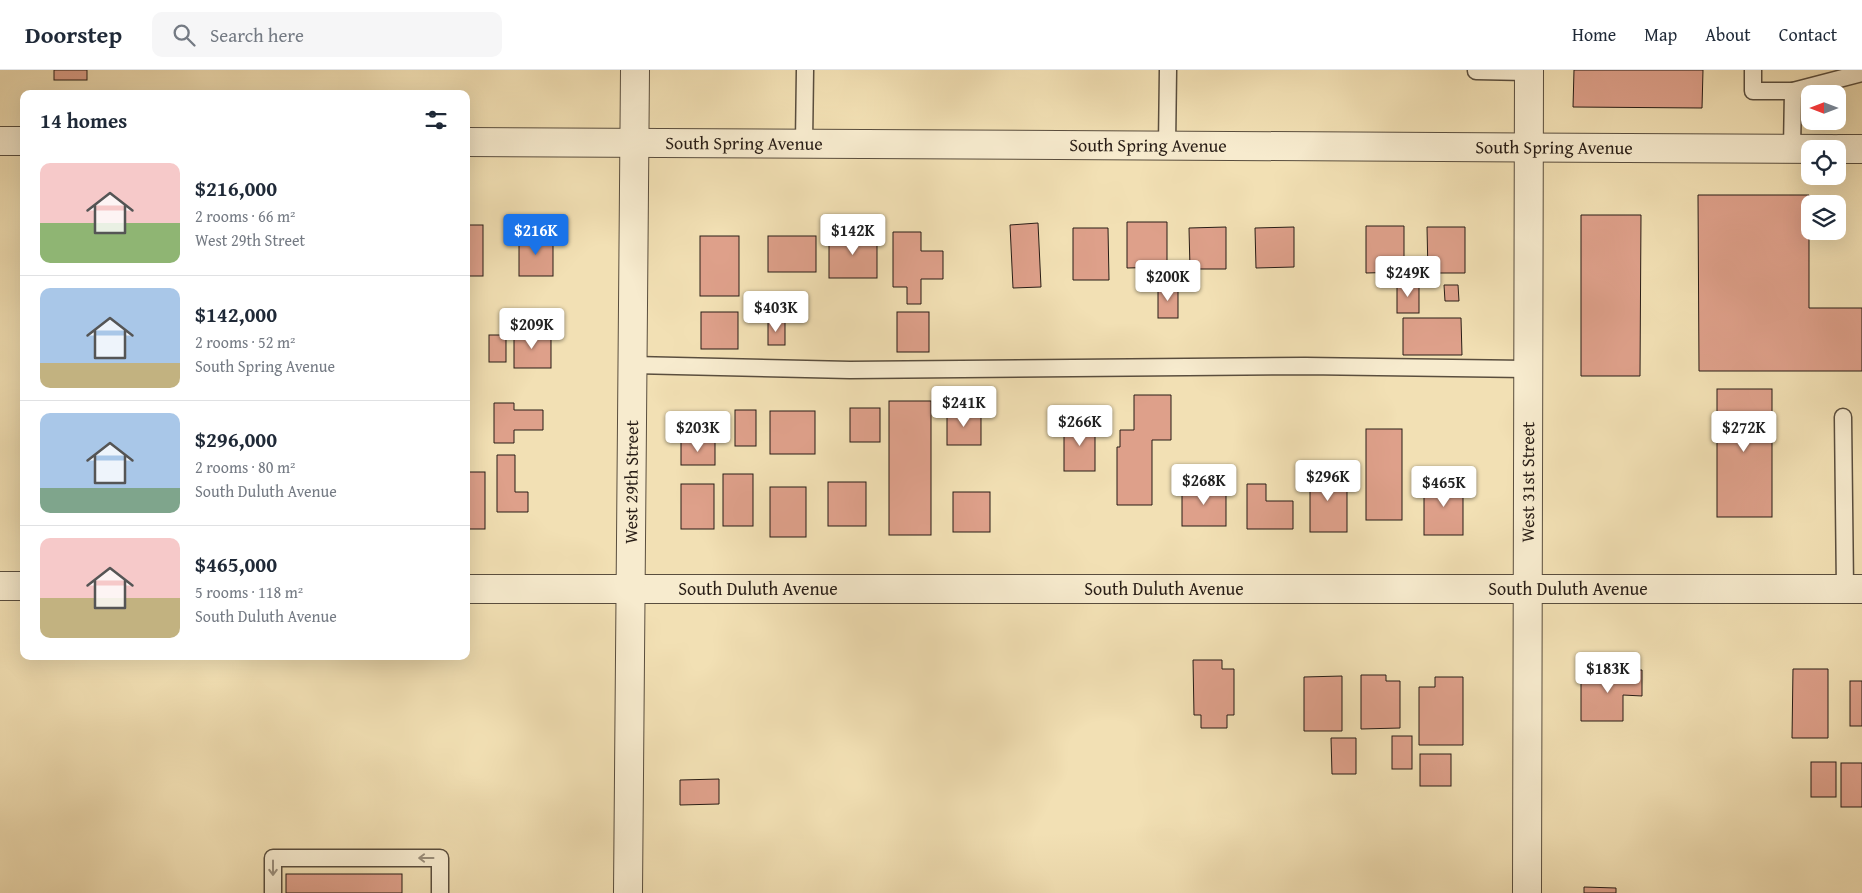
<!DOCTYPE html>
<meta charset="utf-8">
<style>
:root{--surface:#fff;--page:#f6f6f7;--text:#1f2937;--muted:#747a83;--line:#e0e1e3;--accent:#1a73e8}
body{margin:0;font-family:"Gentium Book Plus",serif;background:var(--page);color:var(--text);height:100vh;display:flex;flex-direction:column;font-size:19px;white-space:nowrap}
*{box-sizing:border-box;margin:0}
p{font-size:16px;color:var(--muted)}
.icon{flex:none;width:28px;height:28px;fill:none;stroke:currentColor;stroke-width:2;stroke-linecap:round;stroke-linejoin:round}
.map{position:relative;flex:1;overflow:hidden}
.sheet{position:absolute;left:20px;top:20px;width:450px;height:570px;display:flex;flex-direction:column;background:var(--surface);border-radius:10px;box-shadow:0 5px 20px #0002}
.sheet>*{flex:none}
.needle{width:32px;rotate:270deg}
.controls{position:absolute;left:1801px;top:15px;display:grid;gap:10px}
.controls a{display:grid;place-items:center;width:45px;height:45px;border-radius:10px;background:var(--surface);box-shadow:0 5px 20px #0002;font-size:25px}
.price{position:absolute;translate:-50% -42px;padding:0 11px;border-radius:5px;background:#fff;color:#222;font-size:16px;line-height:32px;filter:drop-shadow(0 1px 2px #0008)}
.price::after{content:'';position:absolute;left:50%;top:30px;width:15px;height:11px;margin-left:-8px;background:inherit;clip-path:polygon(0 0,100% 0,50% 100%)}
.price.selected{background:var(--accent);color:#fff}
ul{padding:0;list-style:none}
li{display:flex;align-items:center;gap:15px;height:125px;padding:0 20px}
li+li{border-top:1px solid var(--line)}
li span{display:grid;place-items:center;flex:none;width:140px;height:100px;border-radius:10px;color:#555}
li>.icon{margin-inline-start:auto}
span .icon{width:60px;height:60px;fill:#fffc;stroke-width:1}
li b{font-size:21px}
h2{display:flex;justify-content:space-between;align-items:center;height:60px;padding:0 20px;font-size:21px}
header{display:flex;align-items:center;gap:30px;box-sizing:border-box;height:70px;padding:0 25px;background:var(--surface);border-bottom:1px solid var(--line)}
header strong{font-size:24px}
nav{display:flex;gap:28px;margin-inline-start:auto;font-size:18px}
.search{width:350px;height:45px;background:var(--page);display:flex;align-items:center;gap:12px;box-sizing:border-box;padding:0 18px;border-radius:10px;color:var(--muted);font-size:19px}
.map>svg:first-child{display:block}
</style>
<header>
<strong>Doorstep</strong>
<div class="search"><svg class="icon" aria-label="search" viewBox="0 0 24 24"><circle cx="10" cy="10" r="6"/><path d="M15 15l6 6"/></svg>Search here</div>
<nav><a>Home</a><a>Map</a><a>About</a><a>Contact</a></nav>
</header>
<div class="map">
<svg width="1862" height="823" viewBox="0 0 1862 823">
<rect width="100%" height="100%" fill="#f2e0b4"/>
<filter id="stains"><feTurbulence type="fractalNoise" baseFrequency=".004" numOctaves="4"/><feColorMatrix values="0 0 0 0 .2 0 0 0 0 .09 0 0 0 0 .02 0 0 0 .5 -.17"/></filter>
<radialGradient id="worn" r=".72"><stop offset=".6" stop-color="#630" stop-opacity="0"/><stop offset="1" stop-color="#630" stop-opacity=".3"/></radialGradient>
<!-- building -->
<g fill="#dea08a" stroke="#281d16">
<rect x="54" y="0" width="33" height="10"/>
<path d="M1574 0H1703L1702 38 1573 37Z"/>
<path d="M1698 125H1809V238H1862V301H1699Z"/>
<path d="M1581 145H1641L1640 306H1581Z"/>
<path d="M1127 152H1167V197L1127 198Z"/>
<path d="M1038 153 1041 217 1013 218 1010 155Z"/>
<rect x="466" y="155" width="17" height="51"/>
<path d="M1366 156H1404V202L1366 203Z"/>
<path d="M1226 157V199H1190L1189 158Z"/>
<path d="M1294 157V197L1256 198 1255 158Z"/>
<path d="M1427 157H1465V203H1428Z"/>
<path d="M1073 158H1108L1109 210H1073Z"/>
<path d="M893 162H921V181H943V209H921V234H907V217H893Z"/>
<rect x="829" y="163" width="48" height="45"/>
<rect x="519" y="166" width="34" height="40"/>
<rect x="700" y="166" width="39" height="60"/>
<rect x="768" y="166" width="48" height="36"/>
<rect x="1397" y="212" width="22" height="31"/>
<path d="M1444 215H1458L1459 231H1445Z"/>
<rect x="1158" y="216" width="20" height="32"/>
<rect x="701" y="242" width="37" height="37"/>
<rect x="897" y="242" width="32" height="40"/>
<path d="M1403 248H1461L1462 285H1403Z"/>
<rect x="768" y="251" width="17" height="24"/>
<rect x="514" y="263" width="37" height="35"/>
<rect x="489" y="265" width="17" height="27"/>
<rect x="1717" y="319" width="55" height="128"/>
<path d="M1134 325H1171V370H1152V435H1117V377H1120V360H1134Z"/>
<rect x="889" y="331" width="42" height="134"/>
<path d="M494 333H514V340H543V360H514V373H494Z"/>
<rect x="850" y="338" width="30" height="34"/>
<rect x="735" y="340" width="21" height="36"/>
<rect x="947" y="340" width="34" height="35"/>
<rect x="770" y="341" width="45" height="43"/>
<rect x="1064" y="352" width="31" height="49"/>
<rect x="1366" y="359" width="36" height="91"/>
<rect x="681" y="371" width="34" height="24"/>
<path d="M497 385H515V422H528V442H497Z"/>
<rect x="466" y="402" width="19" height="57"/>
<rect x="1310" y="403" width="37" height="59"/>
<rect x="723" y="404" width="30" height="52"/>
<rect x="828" y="412" width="38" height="44"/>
<rect x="1424" y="412" width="39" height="53"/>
<rect x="681" y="414" width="33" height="45"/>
<path d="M1247 414H1266V431H1293V459H1247Z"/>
<rect x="1182" y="416" width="44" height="40"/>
<rect x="770" y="417" width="36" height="50"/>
<rect x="953" y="422" width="37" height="40"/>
<path d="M1193 590H1222V599H1234V645H1227V658H1201V645H1194Z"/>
<path d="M1793 599H1828V668H1792Z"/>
<path d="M1623 600H1642V626L1623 625V651H1581V603H1623Z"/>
<path d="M1361 605H1386V611H1400V658L1361 659Z"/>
<path d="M1342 606V661H1304V607Z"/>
<path d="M1435 607H1463V675H1419V617H1435Z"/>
<rect x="1850" y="611" width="12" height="45"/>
<rect x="1392" y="666" width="20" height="33"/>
<path d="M1331 668H1356V704H1332Z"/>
<rect x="1420" y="684" width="31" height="32"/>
<rect x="1811" y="692" width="25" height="35"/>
<rect x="1841" y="693" width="21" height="44"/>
<path d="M719 709V734L680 735V710Z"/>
<rect x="286" y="804" width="116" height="19"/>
<path d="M1584 817 1616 818V823H1584Z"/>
</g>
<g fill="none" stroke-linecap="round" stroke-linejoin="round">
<defs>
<g id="lane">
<path d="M1753 0V21H1793L1792 79"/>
<path d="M1476 1 1529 2"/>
<path d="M1793 21 1862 3"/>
<path d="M804 73 805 0"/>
<path d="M1167 76 1168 0"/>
<path d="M633 295 850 300 1305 296 1529 299"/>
<path d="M1843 347 1845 519"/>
<path d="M273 823V788H440V823"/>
</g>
<g id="street">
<path d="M0 71H24"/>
<path id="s1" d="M466 72 1832 79"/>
<path d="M1838 79H1862"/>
<path d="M0 516H24"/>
<path id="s2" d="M466 519H1862"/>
<path id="s3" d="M628 823 635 0"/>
<path id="s4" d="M1527 823 1529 0"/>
</g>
</defs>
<!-- lane casing -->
<use href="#lane" stroke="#5a4e3e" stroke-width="19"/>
<!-- street casing -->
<use href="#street" stroke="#5a4e3e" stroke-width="30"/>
<!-- lane -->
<use href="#lane" stroke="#f7ebce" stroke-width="16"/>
<!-- street -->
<use href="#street" stroke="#f7ebce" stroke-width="28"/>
</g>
<!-- one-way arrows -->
<defs><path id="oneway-shaft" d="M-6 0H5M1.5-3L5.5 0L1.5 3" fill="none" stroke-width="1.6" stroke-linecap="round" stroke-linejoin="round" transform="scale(1.25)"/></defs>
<g stroke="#9a8e7b">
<use href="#oneway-shaft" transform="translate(426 788) rotate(180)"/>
<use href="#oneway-shaft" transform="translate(273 798) rotate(90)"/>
</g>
<g text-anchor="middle" stroke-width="4" stroke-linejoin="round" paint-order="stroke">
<!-- street labels -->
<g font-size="18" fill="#281d16" stroke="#f7ebce">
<text dy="6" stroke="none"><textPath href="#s1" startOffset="278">South Spring Avenue</textPath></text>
<text dy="6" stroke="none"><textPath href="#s1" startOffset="682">South Spring Avenue</textPath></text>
<text dy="6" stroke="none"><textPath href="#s1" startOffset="1088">South Spring Avenue</textPath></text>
<text dy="6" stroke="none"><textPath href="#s3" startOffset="411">West 29th Street</textPath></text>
<text dy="6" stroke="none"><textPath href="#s4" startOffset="411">West 31st Street</textPath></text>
<text dy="6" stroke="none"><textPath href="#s2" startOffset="1102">South Duluth Avenue</textPath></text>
<text dy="6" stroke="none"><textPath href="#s2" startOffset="292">South Duluth Avenue</textPath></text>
<text dy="6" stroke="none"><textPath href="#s2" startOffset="698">South Duluth Avenue</textPath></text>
</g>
</g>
<rect width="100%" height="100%" filter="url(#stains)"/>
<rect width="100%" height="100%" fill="url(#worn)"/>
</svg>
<div class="controls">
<a><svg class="needle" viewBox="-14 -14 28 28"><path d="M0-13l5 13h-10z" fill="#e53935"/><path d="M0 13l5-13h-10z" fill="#747a83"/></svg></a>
<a><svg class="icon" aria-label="locate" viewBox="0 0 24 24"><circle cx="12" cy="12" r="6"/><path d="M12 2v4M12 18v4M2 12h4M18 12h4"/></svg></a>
<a><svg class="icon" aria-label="layers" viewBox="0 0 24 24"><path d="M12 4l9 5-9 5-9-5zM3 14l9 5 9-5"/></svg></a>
</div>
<b class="price selected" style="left:536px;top:186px">$216K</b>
<b class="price" style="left:853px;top:186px">$142K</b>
<b class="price" style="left:1408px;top:228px">$249K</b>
<b class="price" style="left:1168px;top:232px">$200K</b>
<b class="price" style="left:776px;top:263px">$403K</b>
<b class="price" style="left:532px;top:280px">$209K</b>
<b class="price" style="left:964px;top:358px">$241K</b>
<b class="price" style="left:1080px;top:377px">$266K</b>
<b class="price" style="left:698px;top:383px">$203K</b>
<b class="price" style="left:1744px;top:383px">$272K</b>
<b class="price" style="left:1328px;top:432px">$296K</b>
<b class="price" style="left:1204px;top:436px">$268K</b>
<b class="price" style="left:1444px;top:438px">$465K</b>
<b class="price" style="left:1608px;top:624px">$183K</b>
<section class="sheet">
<h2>14 homes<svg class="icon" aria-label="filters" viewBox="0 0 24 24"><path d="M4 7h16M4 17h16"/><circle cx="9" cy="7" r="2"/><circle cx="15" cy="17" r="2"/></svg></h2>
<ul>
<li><span style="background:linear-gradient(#f6c9c9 60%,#8fb573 0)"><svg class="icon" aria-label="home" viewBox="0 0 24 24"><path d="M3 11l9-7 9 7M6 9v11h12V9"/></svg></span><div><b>$216,000</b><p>2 rooms · 66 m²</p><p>West 29th Street</p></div></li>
<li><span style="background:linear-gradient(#a9c7e8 75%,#c2b280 0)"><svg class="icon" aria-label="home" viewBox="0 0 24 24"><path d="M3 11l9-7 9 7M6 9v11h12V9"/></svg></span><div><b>$142,000</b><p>2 rooms · 52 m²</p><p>South Spring Avenue</p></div></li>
<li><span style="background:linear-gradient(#a9c7e8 75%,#7fa58c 0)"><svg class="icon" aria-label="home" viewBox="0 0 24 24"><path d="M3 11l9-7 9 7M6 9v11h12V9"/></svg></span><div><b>$296,000</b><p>2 rooms · 80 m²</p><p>South Duluth Avenue</p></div></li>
<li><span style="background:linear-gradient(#f6c9c9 60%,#c2b280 0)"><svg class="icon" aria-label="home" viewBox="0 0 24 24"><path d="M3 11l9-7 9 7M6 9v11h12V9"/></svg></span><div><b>$465,000</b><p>5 rooms · 118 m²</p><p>South Duluth Avenue</p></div></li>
</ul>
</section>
</div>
